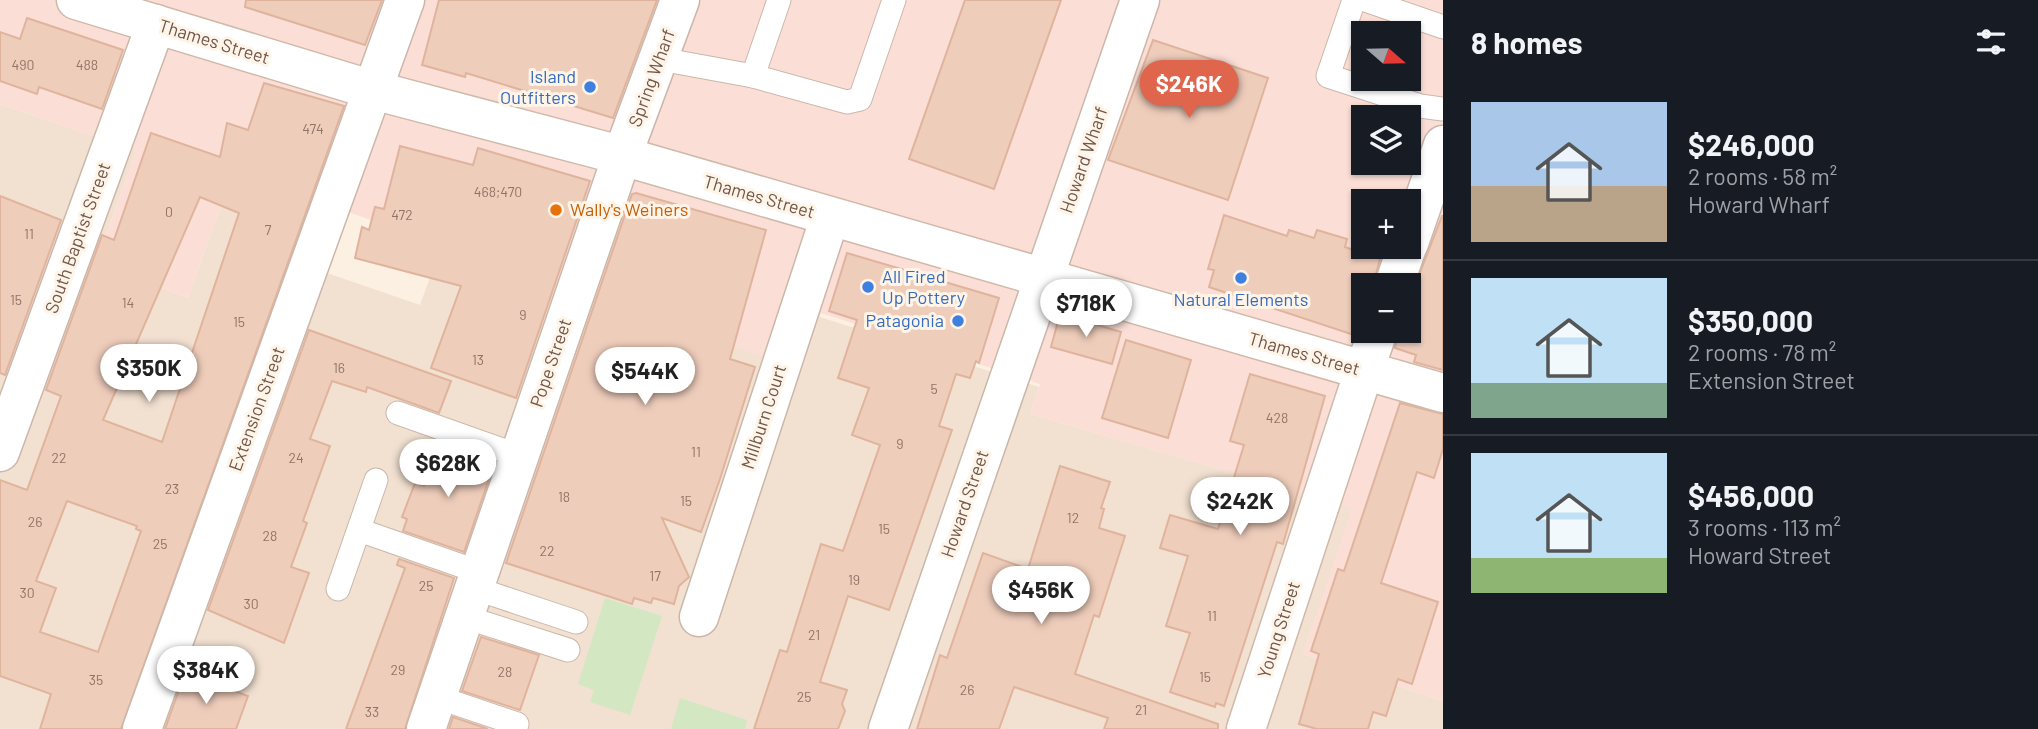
<!DOCTYPE html>
<meta charset="utf-8">
<style>
:root{--surface:#171b24;--page:#242831;--text:#f1f3f6;--muted:#9ea1a6;--line:#363941;--accent:#df664d}
body{margin:0;font-family:Barlow,sans-serif;background:var(--page);color:var(--text);height:100vh;display:flex;flex-direction:column;font-size:26px;white-space:nowrap}
*{box-sizing:border-box;margin:0}
p{font-size:23px;color:var(--muted)}
.icon{flex:none;width:38px;height:38px;fill:none;stroke:currentColor;stroke-width:2;stroke-linecap:round;stroke-linejoin:round}
.map{position:relative;flex:1;overflow:hidden}
.panel{display:flex;flex-direction:column;background:var(--surface);width:595px}
.panel>*{flex:none}
.needle{width:46px;rotate:110deg}
.tools{position:absolute;left:1351px;top:21px;display:grid;gap:14px}
.tools a{display:grid;place-items:center;width:70px;height:70px;border-radius:0px;background:var(--surface);box-shadow:0 2px 5px #0004;font-size:35px}
.price{position:absolute;translate:-50% -60px;padding:0 16px;border-radius:24px;background:#fff;color:#222;font-size:23px;line-height:46px;filter:drop-shadow(0 2px 4px #0008)}
.price::after{content:'';position:absolute;left:50%;top:42px;width:21px;height:16px;margin-left:-10px;background:inherit;clip-path:polygon(0 0,100% 0,50% 100%)}
.price.active{background:var(--accent);color:#fff}
ul{padding:0;list-style:none}
li{display:flex;align-items:center;gap:21px;height:175px;padding:0 28px}
li+li{border-top:2px solid var(--line)}
li span{display:grid;place-items:center;flex:none;width:196px;height:140px;border-radius:0px;color:#555}
li>.icon{margin-inline-start:auto}
span .icon{width:84px;height:84px;fill:#fffc;stroke-width:1}
li b{font-size:30px}
h2{display:flex;justify-content:space-between;align-items:center;height:84px;padding:0 28px;font-size:30px}
main{display:flex;flex:1;min-height:0}
.map>svg:first-child{display:block}
</style>
<main>
<div class="map">
<svg width="1443" height="729" viewBox="0 0 1443 729">
<rect width="100%" height="100%" fill="#fbf0e2"/>
<!-- residential -->
<path fill="#f2e1d1" d="M0 104 136 151 96 263 188 298 233 172 348 212 327 273 420 305 442 245 820 317 1039 387 1030 414 1353 508 1303 654 1443 701V729H0Z"/>
<!-- commercial -->
<path fill="#fbdfd7" fill-rule="evenodd" d="M0 0H1443V701L1303 654 1352 508 1030 414 1040 384 821 313 802 370 233 172 188 298 96 263 136 151 0 104ZM1363 33H1409V79H1363ZM1363 117H1409V163H1363ZM1363 201H1409V247H1363ZM1363 285H1409V331H1363Z"/>
<!-- green -->
<g fill="#d3e7c2">
<path d="M605 598 662 616 630 715 590 702 594 690 578 684Z"/>
<path d="M680 698 747 720 745 729H671Z"/>
</g>
<!-- building -->
<g fill="#efcdbb" stroke="#e0b39d" stroke-width="2" fill-rule="evenodd">
<path d="M246 0H382L365 45 245 7Z"/>
<path d="M439 0H657L613 118 466 73 465 77 422 65Z"/>
<path d="M965 0H1061L994 189 909 159Z"/>
<path d="M27 18 123 50 102 109 39 87 37 94 0 81V32L20 39Z"/>
<path d="M1153 40 1268 78 1228 200 1108 160Z"/>
<path d="M264 83 344 106 121 729H40L51 694 0 676V480L27 490 61 396 46 390 102 235 114 240 151 133 220 157 227 123 248 130ZM200 197 239 213 162 442 103 420ZM67 501 137 526 136 529 141 531 98 652 40 632 56 588 36 581Z"/>
<path d="M400 146 473 165 478 148 590 181 516 398 431 368 461 286 355 258 362 227 369 230 375 207 384 209Z"/>
<path d="M636 193 766 230 730 359 755 367 720 479 701 532 662 518 689 577 679 586 674 604 653 598 651 603 634 598 632 604 506 563 632 194Z"/>
<path d="M0 196 61 220 5 375 0 373Z"/>
<path d="M1224 215 1287 236 1289 230 1314 238 1317 230 1347 239 1345 247 1380 259 1373 285H1363V315L1354 335 1209 287 1214 270 1208 269Z"/>
<path d="M1442 216H1443V370L1414 362 1416 355 1395 348 1399 331H1409V301Z"/>
<path d="M847 253 999 298 979 363 976 361 970 378 956 374 939 426 952 430 889 610 848 596 820 682 847 690 842 704 845 711 838 729H754L780 650 787 652 821 544 843 551 880 445 852 435 869 388 838 378 857 320 829 311Z"/>
<path d="M1060 314 1121 332 1112 364 1051 347Z"/>
<path d="M309 330 451 381 439 413 367 387 366 392 332 381 310 439 330 446 303 521 307 523 291 567 309 573 284 643 208 610Z"/>
<path d="M1126 340 1191 360 1168 438 1102 418Z"/>
<path d="M1250 374 1325 396 1283 544 1277 542 1224 706 1216 703 1215 707 1170 692 1190 633 1166 626 1188 556 1160 548 1170 515 1218 529 1244 445 1230 441Z"/>
<path d="M1400 403 1443 414V449L1434 478 1417 472 1381 583 1438 602 1412 684 1398 679 1386 716 1373 712 1368 729H1317L1299 724 1319 654 1311 651 1338 569 1344 571Z"/>
<path d="M439 444 494 464 464 552 403 531 407 519 402 517 415 483 424 486Z"/>
<path d="M1060 466 1110 482 1101 508 1104 509 1099 528 1125 536 1099 617 1094 615 1075 674 1218 724V729H1104L1108 718 1014 687 999 729H917L940 655 947 658 983 553 1028 569Z"/>
<path d="M399 559 454 578 405 729H346L405 568 397 565Z"/>
<path d="M481 637 539 655 520 710 462 691Z"/>
<path d="M185 673 248 696 236 729H165Z"/>
<path d="M453 717 488 729H449Z"/>
</g>
<g fill="none" stroke-linecap="round" stroke-linejoin="round">
<defs>
<g id="lane">
<path d="M1354 0 1328 76 1420 106 1443 109"/>
<path d="M1365 0 1443 27"/>
<path d="M660 59 753 76 847 102 860 99 894 0"/>
<path d="M753 76 779 0"/>
<path d="M398 413 519 456"/>
<path d="M359 530 479 572"/>
<path d="M474 588 576 622"/>
<path d="M338 589 376 480"/>
<path d="M465 617 568 650"/>
<path d="M437 697 517 724"/>
</g>
<g id="street">
<path d="M1409 243 1443 145"/>
<path d="M1394 285 1407 247"/>
<path d="M1364 371 1378 331"/>
<path d="M0 452 156 24"/>
<path d="M699 617 830 217"/>
<path d="M142 729 405 0"/>
<path d="M426 729 622 156 680 0"/>
<path d="M888 729 1140 0"/>
</g>
<g id="secondary">
<path d="M76 0 373 90 605 151 1443 393"/>
<path d="M1246 729 1364 371"/>
</g>
</defs>
<!-- lane casing -->
<use href="#lane" stroke="#cbb7aa" stroke-width="25"/>
<!-- street casing -->
<use href="#street" stroke="#cbb7aa" stroke-width="41"/>
<!-- secondary casing -->
<use href="#secondary" stroke="#d0b9aa" stroke-width="41"/>
<!-- lane -->
<use href="#lane" stroke="#fff" stroke-width="23"/>
<!-- street -->
<use href="#street" stroke="#fff" stroke-width="38"/>
<!-- secondary -->
<use href="#secondary" stroke="#fff" stroke-width="38"/>
</g>
<!-- markers -->
<g fill="#3f7fe0" stroke="#fef4e8" stroke-width="2.5">
<circle cx="590" cy="87" r="7"/>
<circle cx="1241" cy="278" r="7"/>
<circle cx="868" cy="287" r="7"/>
<circle cx="958" cy="321" r="7"/>
</g>
<circle fill="#e8710a" stroke="#fef4e8" stroke-width="2.5" cx="556" cy="210" r="7"/>
<g text-anchor="middle" stroke-width="6" stroke-linejoin="round" paint-order="stroke">
<!-- number labels -->
<g font-size="14" fill="#907466">
<text x="23" y="70">490</text>
<text x="87" y="70">488</text>
<text x="313" y="134">474</text>
<text x="498" y="197">468;470</text>
<text x="169" y="217">0</text>
<text x="402" y="220">472</text>
<text x="268" y="235">7</text>
<text x="29" y="239">11</text>
<text x="16" y="305">15</text>
<text x="128" y="308">14</text>
<text x="523" y="320">9</text>
<text x="239" y="327">15</text>
<text x="478" y="365">13</text>
<text x="339" y="373">16</text>
<text x="934" y="394">5</text>
<text x="1277" y="423">428</text>
<text x="900" y="449">9</text>
<text x="696" y="457">11</text>
<text x="59" y="463">22</text>
<text x="296" y="463">24</text>
<text x="172" y="494">23</text>
<text x="564" y="502">18</text>
<text x="686" y="506">15</text>
<text x="1073" y="523">12</text>
<text x="35" y="527">26</text>
<text x="884" y="534">15</text>
<text x="270" y="541">28</text>
<text x="160" y="549">25</text>
<text x="547" y="556">22</text>
<text x="655" y="581">17</text>
<text x="854" y="585">19</text>
<text x="426" y="591">25</text>
<text x="27" y="598">30</text>
<text x="251" y="609">30</text>
<text x="1212" y="621">11</text>
<text x="814" y="640">21</text>
<text x="398" y="675">29</text>
<text x="505" y="677">28</text>
<text x="1205" y="682">15</text>
<text x="96" y="685">35</text>
<text x="967" y="695">26</text>
<text x="804" y="702">25</text>
<text x="1141" y="715">21</text>
<text x="372" y="717">33</text>
</g>
<!-- street labels -->
<g font-size="18" fill="#71564a" stroke="#fef4e8">
<text transform="translate(214 42) rotate(17)" y="6">Thames Street</text>
<text transform="translate(652 78) rotate(-70)" y="6">Spring Wharf</text>
<text transform="translate(1084 160) rotate(-71)" y="6">Howard Wharf</text>
<text transform="translate(759 197) rotate(16)" y="6">Thames Street</text>
<text transform="translate(78 238) rotate(-70)" y="6">South Baptist Street</text>
<text transform="translate(1304 354) rotate(16)" y="6">Thames Street</text>
<text transform="translate(551 363) rotate(-71)" y="6">Pope Street</text>
<text transform="translate(257 409) rotate(-70)" y="6">Extension Street</text>
<text transform="translate(764 417) rotate(-72)" y="6">Millburn Court</text>
<text transform="translate(965 504) rotate(-71)" y="6">Howard Street</text>
<text transform="translate(1279 630) rotate(-72)" y="6">Young Street</text>
</g>
<!-- shop labels -->
<g font-size="18" fill="#366cbe" stroke="#fef4e8" text-anchor="end">
<text x="576" y="83">Island<tspan x="576" dy="21">Outfitters</tspan></text>
<text x="882" y="283" text-anchor="start">All Fired<tspan x="882" dy="21">Up Pottery</tspan></text>
<text x="1241" y="306" text-anchor="middle">Natural Elements</text>
<text x="944" y="327">Patagonia</text>
</g>
<!-- food labels -->
<g font-size="18" fill="#c56008" stroke="#fef4e8" text-anchor="start">
<text x="570" y="216">Wally's Weiners</text>
</g>
</g>
</svg>
<div class="tools">
<a><svg class="needle" viewBox="-14 -14 28 28"><path d="M0-13l5 13h-10z" fill="#e53935"/><path d="M0 13l5-13h-10z" fill="#9ea1a6"/></svg></a>
<a><svg class="icon" aria-label="layers" viewBox="0 0 24 24"><path d="M12 4l9 5-9 5-9-5zM3 14l9 5 9-5"/></svg></a>
<a>+</a>
<a>−</a>
</div>
<b class="price active" style="left:1189px;top:120px">$246K</b>
<b class="price" style="left:1086px;top:339px">$718K</b>
<b class="price" style="left:149px;top:404px">$350K</b>
<b class="price" style="left:645px;top:407px">$544K</b>
<b class="price" style="left:448px;top:499px">$628K</b>
<b class="price" style="left:1240px;top:537px">$242K</b>
<b class="price" style="left:1041px;top:626px">$456K</b>
<b class="price" style="left:206px;top:706px">$384K</b>
</div>
<section class="panel">
<h2>8 homes<svg class="icon" aria-label="filters" viewBox="0 0 24 24"><path d="M4 7h16M4 17h16"/><circle cx="9" cy="7" r="2"/><circle cx="15" cy="17" r="2"/></svg></h2>
<ul>
<li><span style="background:linear-gradient(#a9c7e8 60%,#b9a48a 0)"><svg class="icon" aria-label="home" viewBox="0 0 24 24"><path d="M3 11l9-7 9 7M6 9v11h12V9"/></svg></span><div><b>$246,000</b><p>2 rooms · 58 m²</p><p>Howard Wharf</p></div></li>
<li><span style="background:linear-gradient(#bfe0f5 75%,#7fa58c 0)"><svg class="icon" aria-label="home" viewBox="0 0 24 24"><path d="M3 11l9-7 9 7M6 9v11h12V9"/></svg></span><div><b>$350,000</b><p>2 rooms · 78 m²</p><p>Extension Street</p></div></li>
<li><span style="background:linear-gradient(#bfe0f5 75%,#8fb573 0)"><svg class="icon" aria-label="home" viewBox="0 0 24 24"><path d="M3 11l9-7 9 7M6 9v11h12V9"/></svg></span><div><b>$456,000</b><p>3 rooms · 113 m²</p><p>Howard Street</p></div></li>
</ul>
</section>
</main>
